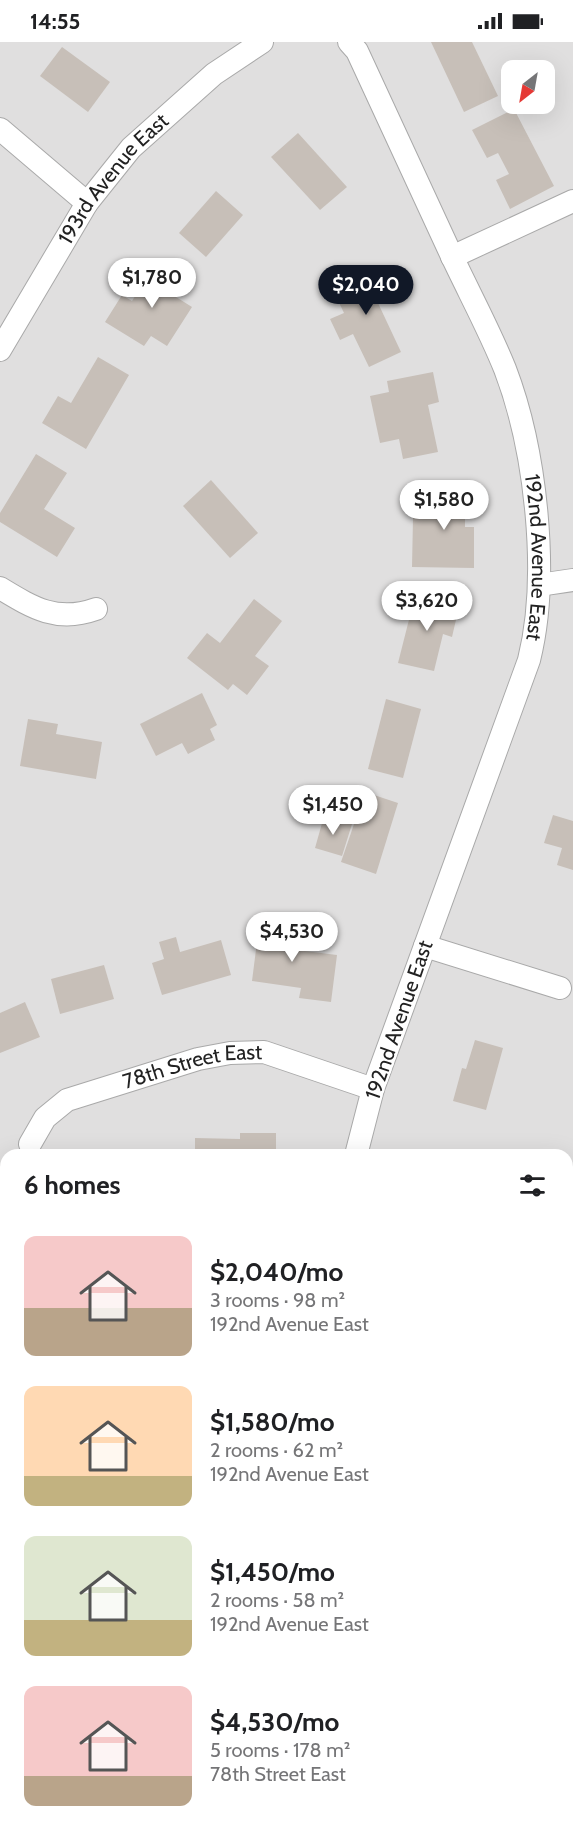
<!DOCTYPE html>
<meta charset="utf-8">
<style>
:root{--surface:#fff;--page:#f6f6f6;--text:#202124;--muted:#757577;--accent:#111827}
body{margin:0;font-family:Cabin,sans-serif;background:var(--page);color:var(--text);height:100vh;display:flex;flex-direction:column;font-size:22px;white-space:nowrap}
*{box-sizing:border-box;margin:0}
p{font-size:20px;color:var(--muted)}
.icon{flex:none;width:33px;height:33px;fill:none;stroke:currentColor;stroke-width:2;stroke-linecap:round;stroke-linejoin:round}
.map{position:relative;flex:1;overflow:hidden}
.drawer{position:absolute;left:0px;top:1107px;width:573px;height:684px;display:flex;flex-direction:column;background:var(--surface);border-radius:18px 18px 0 0;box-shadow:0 6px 24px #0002}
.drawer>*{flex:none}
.needle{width:39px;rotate:211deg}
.controls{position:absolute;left:501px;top:18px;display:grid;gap:12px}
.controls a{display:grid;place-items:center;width:54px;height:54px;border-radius:12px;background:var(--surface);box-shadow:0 6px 24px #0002;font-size:30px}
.price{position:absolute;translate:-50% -51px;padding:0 14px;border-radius:21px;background:#fff;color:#222;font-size:20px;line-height:39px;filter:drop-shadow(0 2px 3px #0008)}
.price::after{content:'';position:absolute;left:50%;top:36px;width:18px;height:14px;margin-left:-9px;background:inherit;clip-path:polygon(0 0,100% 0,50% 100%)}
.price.active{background:var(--accent);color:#fff}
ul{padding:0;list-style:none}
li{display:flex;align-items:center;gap:18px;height:150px;padding:0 24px}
li span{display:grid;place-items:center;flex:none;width:168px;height:120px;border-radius:12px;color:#555}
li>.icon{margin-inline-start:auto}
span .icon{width:72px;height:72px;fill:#fffc;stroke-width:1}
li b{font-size:26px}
h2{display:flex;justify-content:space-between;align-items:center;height:72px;padding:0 24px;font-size:26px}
.status{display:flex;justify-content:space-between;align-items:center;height:42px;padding:0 30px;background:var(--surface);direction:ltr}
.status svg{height:16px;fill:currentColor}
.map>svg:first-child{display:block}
</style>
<div class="status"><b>14:55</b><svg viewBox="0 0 49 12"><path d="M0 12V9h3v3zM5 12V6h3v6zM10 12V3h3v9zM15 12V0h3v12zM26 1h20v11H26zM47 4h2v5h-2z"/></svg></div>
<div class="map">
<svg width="573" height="1791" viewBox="0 0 573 1791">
<rect width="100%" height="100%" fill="#f2efe9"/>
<!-- residential -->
<path fill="#e0dfdf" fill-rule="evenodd" d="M0 0H573V1791H0ZM512 28H544V62H512ZM6 1113H567V1785H6Z"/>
<!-- building -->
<g fill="#c7bfb8">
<path d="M431 0H472L498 54 464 70Z"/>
<path d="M62 5 110 40 88 70 40 34Z"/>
<path d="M514 67 554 144 510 167 496 138 509 132 498 111 487 116 472 88Z"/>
<path d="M298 91 347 145 320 168 271 115Z"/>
<path d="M216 149 243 173 206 215 179 191Z"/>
<path d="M156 221 185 239 176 255 192 265 167 304 151 294 144 304 105 280 122 253 132 259Z"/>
<path d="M378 224 393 254 378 261 401 310 369 325 353 292 340 298 330 277 344 271 332 246Z"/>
<path d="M98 315 129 333 86 407 42 381 58 354 71 361Z"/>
<path d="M433 330 439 360 428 363 438 410 403 417 399 397 380 401 370 354 389 350 387 339Z"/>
<path d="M36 412 67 431 44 467 75 486 57 515 0 480V471Z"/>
<path d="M211 438 258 491 230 516 183 464Z"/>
<path d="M427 444H465V485H474V526L412 525 413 476H426Z"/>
<path d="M415 554 459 565 452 595 443 592 434 629 398 621Z"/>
<path d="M254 557 282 579 255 614 269 624 247 653 233 642 228 648 187 616 207 591 220 601Z"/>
<path d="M202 651 217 683 210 687 215 698 188 712 182 701 156 714 140 682Z"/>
<path d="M386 657 421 667 403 736 368 727Z"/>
<path d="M28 677 58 682 56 692 102 700 96 737 20 724Z"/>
<path d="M365 750 398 761 376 832 341 820Z"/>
<path d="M553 773 573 779V828L557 823 562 806 544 801Z"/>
<path d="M324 774 352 782 342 814 315 806Z"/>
<path d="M260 876 293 880 289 907 337 913 331 960 299 956 301 946 252 939Z"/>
<path d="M176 895 180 910 221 898 231 933 162 953 152 921 164 917 159 900Z"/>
<path d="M104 923 114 957 60 972 51 937Z"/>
<path d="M25 960 40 995 0 1011V971Z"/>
<path d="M475 998 503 1006 486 1068 453 1059 462 1026 466 1027Z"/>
<path d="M240 1091H276V1113H195V1096L240 1097Z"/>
<path d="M573 1542V1568L567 1565V1552Z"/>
<path d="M6 1674V1699L0 1695V1682Z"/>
<path d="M0 1729 6 1733V1761L0 1771Z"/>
<path d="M293 1785H320L328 1791H289Z"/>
</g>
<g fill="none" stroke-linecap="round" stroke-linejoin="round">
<defs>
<g id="street">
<path id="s1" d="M349 0 357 9C388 75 418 142 449 208 467 247 489 287 505 327 536 408 550 534 529 618L373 1047 356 1113"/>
<path d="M0 87 87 161"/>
<path d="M452 215 573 159"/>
<path id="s2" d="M0 308 87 161 131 106 214 32 262 0"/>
<path d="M539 543 573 538"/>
<path d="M0 546C33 566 57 581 96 567"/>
<path d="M425 904 560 946"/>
<path id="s3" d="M30 1102 45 1076 67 1058 198 1017 230 1011 264 1010 373 1047"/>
<path d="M0 1555 6 1549"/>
<path d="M567 1698 573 1692"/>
<path d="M567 1749 573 1755"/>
<path d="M475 1791 482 1785"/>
</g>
</defs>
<!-- street casing -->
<use href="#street" stroke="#a9a9a9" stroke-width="24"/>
<!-- street -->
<use href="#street" stroke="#fff" stroke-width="22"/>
</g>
<g text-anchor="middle" stroke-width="4.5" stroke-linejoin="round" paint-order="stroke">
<!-- street labels -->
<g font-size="21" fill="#222" stroke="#fff">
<text dy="7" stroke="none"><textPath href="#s2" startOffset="206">193rd Avenue East</textPath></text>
<text dy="7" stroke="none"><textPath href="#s1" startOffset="555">192nd Avenue East</textPath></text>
<text transform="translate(399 978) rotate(-71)" y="7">192nd Avenue East</text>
<text dy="7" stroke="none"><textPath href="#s3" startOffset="189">78th Street East</textPath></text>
</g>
</g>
</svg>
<div class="controls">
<a><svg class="needle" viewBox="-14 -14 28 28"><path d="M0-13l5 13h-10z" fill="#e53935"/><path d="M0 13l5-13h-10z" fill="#757577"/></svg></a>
</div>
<b class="price" style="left:152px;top:267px">$1,780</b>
<b class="price active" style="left:366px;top:274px">$2,040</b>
<b class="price" style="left:444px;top:489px">$1,580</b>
<b class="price" style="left:427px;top:590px">$3,620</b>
<b class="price" style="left:333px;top:794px">$1,450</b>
<b class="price" style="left:292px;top:921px">$4,530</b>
<section class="drawer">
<h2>6 homes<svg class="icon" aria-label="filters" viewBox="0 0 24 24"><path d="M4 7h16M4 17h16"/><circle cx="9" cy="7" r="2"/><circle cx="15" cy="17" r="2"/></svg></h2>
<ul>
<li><span style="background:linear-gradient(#f6c9c9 60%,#b9a48a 0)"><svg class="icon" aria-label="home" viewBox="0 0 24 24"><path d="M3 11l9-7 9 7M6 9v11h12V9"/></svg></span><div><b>$2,040/mo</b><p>3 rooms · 98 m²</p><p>192nd Avenue East</p></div></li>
<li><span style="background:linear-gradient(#ffd9b3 75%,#c2b280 0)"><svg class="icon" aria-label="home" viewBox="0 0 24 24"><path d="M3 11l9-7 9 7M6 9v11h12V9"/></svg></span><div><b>$1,580/mo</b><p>2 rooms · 62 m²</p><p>192nd Avenue East</p></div></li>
<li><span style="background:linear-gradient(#dfe7d0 70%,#c2b280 0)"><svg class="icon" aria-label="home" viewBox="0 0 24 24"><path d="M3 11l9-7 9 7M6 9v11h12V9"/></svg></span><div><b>$1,450/mo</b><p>2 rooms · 58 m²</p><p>192nd Avenue East</p></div></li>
<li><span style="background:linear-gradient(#f6c9c9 75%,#b9a48a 0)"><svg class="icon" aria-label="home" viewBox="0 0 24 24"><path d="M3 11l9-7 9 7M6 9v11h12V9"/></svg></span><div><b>$4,530/mo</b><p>5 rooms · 178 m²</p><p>78th Street East</p></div></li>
</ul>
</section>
</div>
